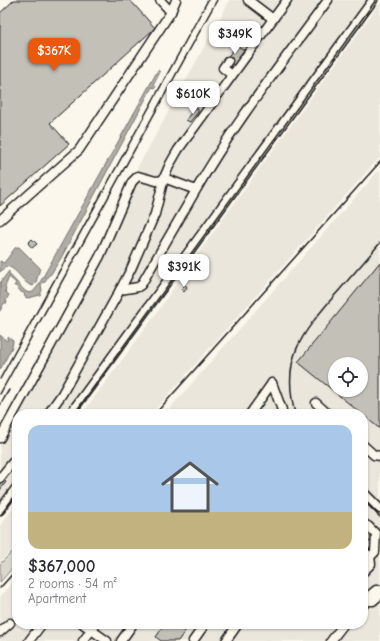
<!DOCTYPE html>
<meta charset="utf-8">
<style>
:root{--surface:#fff;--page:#f7f7f7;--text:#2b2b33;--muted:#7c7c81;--accent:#ea580c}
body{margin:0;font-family:"Comic Neue",sans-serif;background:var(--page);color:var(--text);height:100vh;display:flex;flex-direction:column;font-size:15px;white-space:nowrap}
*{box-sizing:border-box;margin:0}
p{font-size:13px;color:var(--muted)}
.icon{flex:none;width:22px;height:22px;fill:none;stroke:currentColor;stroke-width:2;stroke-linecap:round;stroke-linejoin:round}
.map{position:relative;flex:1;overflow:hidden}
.side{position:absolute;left:12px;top:409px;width:356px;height:220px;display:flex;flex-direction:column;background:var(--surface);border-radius:16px;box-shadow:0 1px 3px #0004}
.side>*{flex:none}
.tools{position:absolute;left:328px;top:357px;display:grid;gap:8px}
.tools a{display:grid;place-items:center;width:40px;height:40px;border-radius:50%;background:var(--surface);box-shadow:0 1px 3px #0004;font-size:20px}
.price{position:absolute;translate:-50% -34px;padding:0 9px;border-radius:8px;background:#fff;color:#222;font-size:13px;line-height:26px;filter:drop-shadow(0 1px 2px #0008)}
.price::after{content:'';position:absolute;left:50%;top:24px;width:12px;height:9px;margin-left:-6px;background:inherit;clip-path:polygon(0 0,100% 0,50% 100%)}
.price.active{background:var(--accent);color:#fff}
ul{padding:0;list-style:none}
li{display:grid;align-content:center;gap:8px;height:212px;padding:0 16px}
li span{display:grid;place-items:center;height:124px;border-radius:12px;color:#555}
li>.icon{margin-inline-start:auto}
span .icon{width:72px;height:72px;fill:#fffc;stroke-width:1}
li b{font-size:17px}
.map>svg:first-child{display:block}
</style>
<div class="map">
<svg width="380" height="641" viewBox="0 0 380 641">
<rect width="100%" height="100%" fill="#fbf7ec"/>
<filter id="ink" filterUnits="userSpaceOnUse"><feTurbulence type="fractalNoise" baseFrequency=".025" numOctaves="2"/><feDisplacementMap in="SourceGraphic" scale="8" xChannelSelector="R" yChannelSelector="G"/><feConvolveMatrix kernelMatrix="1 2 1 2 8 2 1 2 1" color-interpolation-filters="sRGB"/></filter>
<g filter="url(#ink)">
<!-- built -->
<g fill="#eae6dc" fill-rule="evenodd">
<path d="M230 0H369L66 414H17V481L0 504V436L104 245 134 174Z"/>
<path d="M380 3V157L151 414H82L156 314 181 277Z"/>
<path d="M380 169V641H0V597L17 578V624H363V414H165ZM335 364H361V390H335Z"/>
<path d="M17 502V545L0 562V526Z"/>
</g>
<!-- green -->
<path fill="#dad7ce" stroke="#7b7a75" d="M17 547V563L0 582V564Z"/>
<!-- water -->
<g fill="#afaca5" stroke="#74726e">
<path d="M158 70 160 72 154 84 156 86 155 88 152 87 61 258 51 274 47 277 45 282 42 283 41 285 42 290 40 295 28 298 25 297 24 293 21 292 16 286H14L16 283 9 277 5 287 6 290 5 291 9 295 6 300 7 303H4L0 311V283L9 271V274L25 291 29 293 33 292 38 286Z"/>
<path d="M17 247H19L40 268 36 282 33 286C24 285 18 269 7 266L0 272V261L4 263 15 248Z"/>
<path d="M0 335 7 341 8 337 13 341 12 347 0 370Z"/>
</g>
<!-- building -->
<g fill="#c3c0b8" stroke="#1c1c1c" fill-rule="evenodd">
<path d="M14 0H130L155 28 50 123 69 144 0 206V13Z"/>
<path d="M237 45 244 50 239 56 240 57 235 66 226 59Z"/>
<path d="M195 107 198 109V112L190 122 186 120Z"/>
<path d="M32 239 37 244 32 248 28 243Z"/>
<path d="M380 262V429L298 362ZM335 364H361V390H335Z"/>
<path d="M185 285 187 287 184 292 181 289Z"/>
<path d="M2 479 6 482 0 490V481Z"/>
<path d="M363 515 371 523 364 530 373 538 366 545 363 542Z"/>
<path d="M165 624H190L178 641H161L156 637Z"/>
</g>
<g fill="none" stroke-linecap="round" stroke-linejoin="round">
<defs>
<g id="minor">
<path d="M171 12 176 0"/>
<path d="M273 19 287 0"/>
<path d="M228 61 223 68 232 75"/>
<path d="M196 190 141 285 138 287 120 290 131 269 155 214 164 178 196 190C234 123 283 62 328 0"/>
<path d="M0 220 79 150 171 12 160 0"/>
<path d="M272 383 282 410 280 414"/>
<path d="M316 403 328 414"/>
<path d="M48 414 62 394 120 290"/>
<path d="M70 414 373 0"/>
<path d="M250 414 272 383"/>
<path d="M0 438 100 256 132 182 138 176 156 181 163 180 170 164 178 150 273 19 248 0"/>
<path d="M363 445 374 455 380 456"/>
<path d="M0 478 17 457"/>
<path d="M363 492 380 509"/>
<path d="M0 510 17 487"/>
<path d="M368 526 376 534 375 552 370 557"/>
<path d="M363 554 365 552 370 557 371 564 363 572"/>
<path d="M368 601 370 595 376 590H380"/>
<path d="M363 605 368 601H373L380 595"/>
<path d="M83 624 107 641"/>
<path d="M0 632 10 623"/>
<path d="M29 641 42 624"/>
<path d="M83 641 96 624"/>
<path d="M121 641 133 624"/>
<path d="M193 641 205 624"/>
<path d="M226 641 238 624"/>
<path d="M331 641 344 624"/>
</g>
</defs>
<!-- minor casing -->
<use href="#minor" stroke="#1c1c1c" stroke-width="11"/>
<!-- minor -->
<use href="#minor" stroke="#fbf7ec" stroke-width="8"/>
<!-- rail -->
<g stroke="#1c1c1c" stroke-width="1.5">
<path d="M0 379 208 0"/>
<path d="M0 394 217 0"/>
<path d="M0 405 9 390"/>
<path d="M74 414 376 0"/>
<path d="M155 414 380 162"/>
<path d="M295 414C281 359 300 336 334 296 349 279 365 261 380 243"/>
<path d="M363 500 380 517"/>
<path d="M0 516 17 493"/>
<path d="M0 588 17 569"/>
</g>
</g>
</g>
</svg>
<div class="tools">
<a><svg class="icon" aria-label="locate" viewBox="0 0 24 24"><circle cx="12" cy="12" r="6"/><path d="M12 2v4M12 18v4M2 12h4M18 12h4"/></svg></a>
</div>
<b class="price" style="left:235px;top:55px">$349K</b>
<b class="price active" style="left:54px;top:72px">$367K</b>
<b class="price" style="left:193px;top:115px">$610K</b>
<b class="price" style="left:184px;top:288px">$391K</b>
<section class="side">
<ul>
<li><span style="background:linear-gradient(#a9c7e8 70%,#c2b280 0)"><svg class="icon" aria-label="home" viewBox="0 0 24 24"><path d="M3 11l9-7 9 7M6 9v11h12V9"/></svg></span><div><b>$367,000</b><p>2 rooms · 54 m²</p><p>Apartment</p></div></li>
</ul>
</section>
</div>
